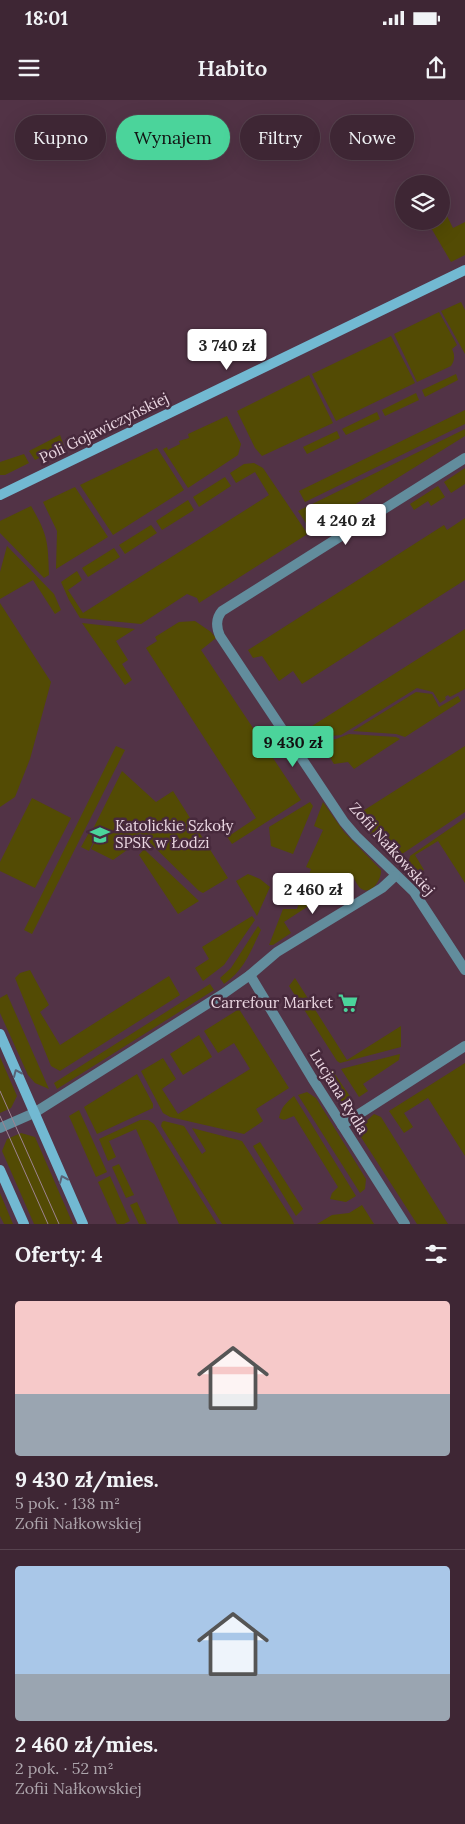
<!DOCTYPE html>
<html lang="pl">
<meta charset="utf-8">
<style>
:root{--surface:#3e2634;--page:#452e3c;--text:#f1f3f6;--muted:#ada5ac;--line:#57434f;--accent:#4bd49b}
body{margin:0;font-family:Lora,serif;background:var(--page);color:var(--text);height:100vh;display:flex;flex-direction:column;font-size:19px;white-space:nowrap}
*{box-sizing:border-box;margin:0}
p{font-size:16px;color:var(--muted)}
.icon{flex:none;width:28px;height:28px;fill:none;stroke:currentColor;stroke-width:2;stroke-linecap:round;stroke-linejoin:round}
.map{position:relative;height:1124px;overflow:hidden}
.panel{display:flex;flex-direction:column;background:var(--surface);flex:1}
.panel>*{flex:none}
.guide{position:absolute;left:15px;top:15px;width:435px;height:45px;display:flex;gap:10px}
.controls{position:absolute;left:395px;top:75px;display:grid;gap:10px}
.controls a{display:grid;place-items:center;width:55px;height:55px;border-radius:50%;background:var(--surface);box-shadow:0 5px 20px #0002,0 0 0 1px var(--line);font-size:25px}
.price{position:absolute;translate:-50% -42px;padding:0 11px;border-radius:5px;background:#fff;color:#222;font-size:16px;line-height:32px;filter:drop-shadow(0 1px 2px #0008)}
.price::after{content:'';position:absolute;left:50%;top:30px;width:15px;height:11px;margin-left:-8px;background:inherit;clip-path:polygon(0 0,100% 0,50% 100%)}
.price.on{background:var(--accent);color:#111}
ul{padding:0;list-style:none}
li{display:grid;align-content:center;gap:10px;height:265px;padding:0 15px}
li+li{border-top:1px solid var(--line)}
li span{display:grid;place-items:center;height:155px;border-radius:5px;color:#555}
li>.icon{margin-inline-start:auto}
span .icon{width:90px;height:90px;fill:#fffc;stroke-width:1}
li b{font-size:21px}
h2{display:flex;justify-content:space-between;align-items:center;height:60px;padding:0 15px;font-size:21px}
.tag{padding:0 18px;border-radius:22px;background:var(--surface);box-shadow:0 5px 20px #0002,0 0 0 1px var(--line);font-size:18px;line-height:45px}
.tag.on{background:var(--accent);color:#111}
.status{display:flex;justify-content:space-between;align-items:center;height:35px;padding:0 25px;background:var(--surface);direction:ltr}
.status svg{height:14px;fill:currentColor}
header{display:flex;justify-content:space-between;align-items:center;height:65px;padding:0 15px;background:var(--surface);font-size:22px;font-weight:600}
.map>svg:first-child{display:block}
</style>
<div class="status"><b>18:01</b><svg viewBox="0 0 49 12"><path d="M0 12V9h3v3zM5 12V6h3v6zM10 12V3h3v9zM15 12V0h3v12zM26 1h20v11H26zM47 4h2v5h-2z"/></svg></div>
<header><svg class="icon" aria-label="menu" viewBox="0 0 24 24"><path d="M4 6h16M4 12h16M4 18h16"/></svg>Habito<svg class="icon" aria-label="share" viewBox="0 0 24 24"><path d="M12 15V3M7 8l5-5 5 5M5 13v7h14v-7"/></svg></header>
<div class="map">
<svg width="465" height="1124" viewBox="0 0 465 1124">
<rect width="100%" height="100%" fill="#523346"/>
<!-- green -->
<g fill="#534b04">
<path d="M441 104 453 128 465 122V155L451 162 427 121H441Z"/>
<path d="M461 202 465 210V254L441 211Z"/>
<path d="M439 212 457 245 452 249C455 255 455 260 451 266L417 282 394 234Z"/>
<path d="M391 236 415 283 336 321 312 274Z"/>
<path d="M456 274 458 280 425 297 422 290Z"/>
<path d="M309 275 333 323 262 356 255 348 237 311Z"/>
<path d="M416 293 419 300 385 316 382 310Z"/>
<path d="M465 310V324L305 402 299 391Z"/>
<path d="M377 312 380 319 346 335 342 329Z"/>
<path d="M227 316 241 344 238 355 188 388 163 349 167 347 168 350 180 344 179 341 189 338 188 334Z"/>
<path d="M465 329V336L346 410 352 420 339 424 330 410 321 415 323 420 309 428 298 411Z"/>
<path d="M337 331 340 338 307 354 303 347Z"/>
<path d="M60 335 64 346 35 360 29 351Z"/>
<path d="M157 348 184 390 113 435 80 385Z"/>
<path d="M24 354 29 363 5 375H0V362Z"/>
<path d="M254 363 263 368 307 433 306 435 199 503 197 498 187 494 141 524 80 518 69 500 61 482 77 471 82 480 68 490 83 513 269 395 255 372 236 383 230 373 244 364Z"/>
<path d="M465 368V384L451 393 444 382Z"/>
<path d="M225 377 231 386 199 407 193 397Z"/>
<path d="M438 386 445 397 431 406 428 401 414 410 410 404Z"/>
<path d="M75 387 108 437 56 469 57 431 43 402Z"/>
<path d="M188 400 194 410 162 430 156 421Z"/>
<path d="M31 406C48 435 48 442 49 475L44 478 0 433V421Z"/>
<path d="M465 418V480L302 584 293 571 279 581 262 556 253 558 248 550 444 425 447 430Z"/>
<path d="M151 425 157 433 125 454 119 445Z"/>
<path d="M7 446 54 494 61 510 55 514 33 480 0 499V472Z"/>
<path d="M114 448 120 457 88 477 82 468Z"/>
<path d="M0 503 51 582 30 659 15 697 0 707Z"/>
<path d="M195 521 211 532 216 538 201 550 301 700 232 744 218 723 223 719 232 734 256 718 146 548 157 541 155 537 179 522Z"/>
<path d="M82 523 135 529 116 541 128 560 122 564 132 580 125 585Z"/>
<path d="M465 529V589L450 597 448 595 445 597 446 599 440 603 433 592 417 588 341 635 312 638 304 637 301 633Z"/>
<path d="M416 592 432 594 439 607 458 596 461 601 405 637 396 634 353 631Z"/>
<path d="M349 634 396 637 400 639 354 669 348 662 334 664 321 644 312 650 307 642 336 639Z"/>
<path d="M116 646 125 650 32 834 24 830Z"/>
<path d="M465 646V712L396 758 361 725 355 716Z"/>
<path d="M122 671 156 702 173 691 228 778 203 793 199 791 140 733 127 750 113 760 91 749 100 732 98 727 96 731 98 732 89 751 81 747 91 729H93Z"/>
<path d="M32 698 71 718 35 788 0 771V762Z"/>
<path d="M310 702 313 706 293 754 271 746 269 727Z"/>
<path d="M323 702 344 732 381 770C382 779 371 797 360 788 358 786 355 780 353 777L284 822 291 833 273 845H269L283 809H297L311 769 306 767 323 730 314 726Z"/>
<path d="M465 718V783L438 741 415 755 424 770 417 774 409 761 410 756Z"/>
<path d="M144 749 148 753 199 801 178 814 139 755Z"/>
<path d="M248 774 260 779 270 787 257 816 236 781Z"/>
<path d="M252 816 255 820 224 865 203 881 195 868 209 859 202 847Z"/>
<path d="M258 826 261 830C250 852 245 869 224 884L220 878 231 868Z"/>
<path d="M30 870 49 905 40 912 60 945 169 876 180 895 60 971 51 966 15 878 20 873Z"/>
<path d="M295 878 347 960 401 926V947L340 963 337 961 289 886Z"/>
<path d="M210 884 214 890 57 989 54 983Z"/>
<path d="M7 894 49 989 35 983 28 975 0 913V898Z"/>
<path d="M239 909 289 988 256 1009 263 1021 244 1034 170 1017 163 1013 141 971 163 958 176 979 162 989 178 1014 250 969 234 943 218 953 204 931Z"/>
<path d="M199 935 212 957 183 975 170 954Z"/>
<path d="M400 954 399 960 363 984 368 991 359 997 341 969Z"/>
<path d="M0 957 17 996 11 1008 0 1013Z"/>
<path d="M465 963V1056L428 998 404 1013 413 1027 404 1033 389 1011Z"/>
<path d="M332 970 354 1002 353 1004C339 1004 334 995 326 984Z"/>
<path d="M137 974 153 1004V1008L97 1034 84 1007Z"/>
<path d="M307 992 316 998 366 1079 365 1089 360 1093 298 995Z"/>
<path d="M294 996 356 1096 346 1102 330 1099 332 1093 338 1087 294 1016 284 1020 279 1018C281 1007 286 1003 294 996Z"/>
<path d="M79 1010 107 1072 96 1077 69 1016Z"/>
<path d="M374 1014 381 1017 448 1124H417L359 1034 362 1025Z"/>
<path d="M140 1020H148L154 1024 217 1124H179L136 1029 109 1041 116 1057 108 1061 99 1039Z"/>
<path d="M164 1021 184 1026 202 1054 206 1051 192 1028 242 1041 292 1119 294 1124H222L161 1026 162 1022Z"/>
<path d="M21 1033 35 1037 73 1124H34L2 1051 7 1039Z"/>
<path d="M260 1042 303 1109 296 1116 253 1046Z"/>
<path d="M119 1064 134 1095 126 1098 112 1067Z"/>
<path d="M110 1076 130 1121 124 1124H117L98 1082Z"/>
<path d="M0 1093 13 1124H4L0 1116Z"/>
<path d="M137 1102 147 1124H139L130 1105Z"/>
<path d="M362 1105 374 1124H317L332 1115 349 1113Z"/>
</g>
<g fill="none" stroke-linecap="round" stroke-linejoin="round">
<!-- street -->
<g stroke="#628d9d" stroke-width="10">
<path d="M465 358 222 511C216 518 216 527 220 536L344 722 356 736 414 792 465 870"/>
<path d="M250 875 312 978 405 1124"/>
<path d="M342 1025 465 946"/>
<path d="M0 1028 34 1013 223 894 250 875 277 852 382 788 395 776"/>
</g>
<!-- secondary -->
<g stroke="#72b9d2" stroke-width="10">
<path d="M0 395 465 170"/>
<path d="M0 934 83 1124"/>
<path d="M0 1070 24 1124"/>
</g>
<!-- tram -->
<g stroke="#9d8392" stroke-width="1">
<path d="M0 991 59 1124"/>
<path d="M0 1016 48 1124"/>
</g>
</g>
<!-- one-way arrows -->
<defs><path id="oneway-chevron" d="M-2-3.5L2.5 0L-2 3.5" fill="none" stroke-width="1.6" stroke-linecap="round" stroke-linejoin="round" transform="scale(1.25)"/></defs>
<g stroke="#586378">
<use href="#oneway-chevron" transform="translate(17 973) rotate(-114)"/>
<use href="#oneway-chevron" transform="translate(63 1079) rotate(-114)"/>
</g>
<!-- icons -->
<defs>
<symbol id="school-bare" viewBox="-9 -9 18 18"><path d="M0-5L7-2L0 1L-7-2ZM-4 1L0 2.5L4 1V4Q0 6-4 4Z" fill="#4bd49b" stroke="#47293c" stroke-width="2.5" paint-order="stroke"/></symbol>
<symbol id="supermarket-bare" viewBox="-9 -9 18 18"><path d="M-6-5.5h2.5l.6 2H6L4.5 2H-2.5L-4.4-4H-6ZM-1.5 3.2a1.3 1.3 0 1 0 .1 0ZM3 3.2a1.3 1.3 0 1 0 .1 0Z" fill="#4bd49b" stroke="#47293c" stroke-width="2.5" paint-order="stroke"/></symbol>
</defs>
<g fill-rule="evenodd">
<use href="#school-bare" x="86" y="721" width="28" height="28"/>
<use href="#supermarket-bare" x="334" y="889" width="28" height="28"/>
</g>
<g text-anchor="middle" stroke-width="5" stroke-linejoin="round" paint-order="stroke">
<!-- street labels -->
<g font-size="15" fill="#ead6e1" stroke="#47293c">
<text transform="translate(104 328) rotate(-26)" y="5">Poli Gojawiczyńskiej</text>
<text transform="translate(392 749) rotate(48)" y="5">Zofii Nałkowskiej</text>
<text transform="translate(339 992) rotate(58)" y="5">Lucjana Rydla</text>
</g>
<!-- poi labels -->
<g font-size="15" fill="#ead6e1" stroke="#47293c" text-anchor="start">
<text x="115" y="731">Katolickie Szkoły<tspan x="115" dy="17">SPSK w Łodzi</tspan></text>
<text x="333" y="908" text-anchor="end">Carrefour Market</text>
</g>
</g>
</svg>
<div class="controls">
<a><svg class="icon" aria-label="layers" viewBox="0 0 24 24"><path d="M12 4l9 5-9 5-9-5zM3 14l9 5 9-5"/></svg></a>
</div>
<b class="price" style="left:227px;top:271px">3 740 zł</b>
<b class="price" style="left:346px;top:446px">4 240 zł</b>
<b class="price on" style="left:293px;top:668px">9 430 zł</b>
<b class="price" style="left:313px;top:815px">2 460 zł</b>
<div class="guide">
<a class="tag">Kupno</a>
<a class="tag on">Wynajem</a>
<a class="tag">Filtry</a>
<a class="tag">Nowe</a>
</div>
</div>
<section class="panel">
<h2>Oferty: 4<svg class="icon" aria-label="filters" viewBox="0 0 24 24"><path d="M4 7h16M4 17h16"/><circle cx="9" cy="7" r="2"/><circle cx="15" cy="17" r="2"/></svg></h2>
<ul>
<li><span style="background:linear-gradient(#f6c9c9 60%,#9aa5b1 0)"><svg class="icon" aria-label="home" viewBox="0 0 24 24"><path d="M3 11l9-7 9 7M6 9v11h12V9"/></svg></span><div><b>9 430 zł/mies.</b><p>5 pok. · 138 m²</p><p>Zofii Nałkowskiej</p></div></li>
<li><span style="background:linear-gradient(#a9c7e8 70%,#9aa5b1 0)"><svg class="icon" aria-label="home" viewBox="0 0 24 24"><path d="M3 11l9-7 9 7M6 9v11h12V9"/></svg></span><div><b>2 460 zł/mies.</b><p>2 pok. · 52 m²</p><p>Zofii Nałkowskiej</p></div></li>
</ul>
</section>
